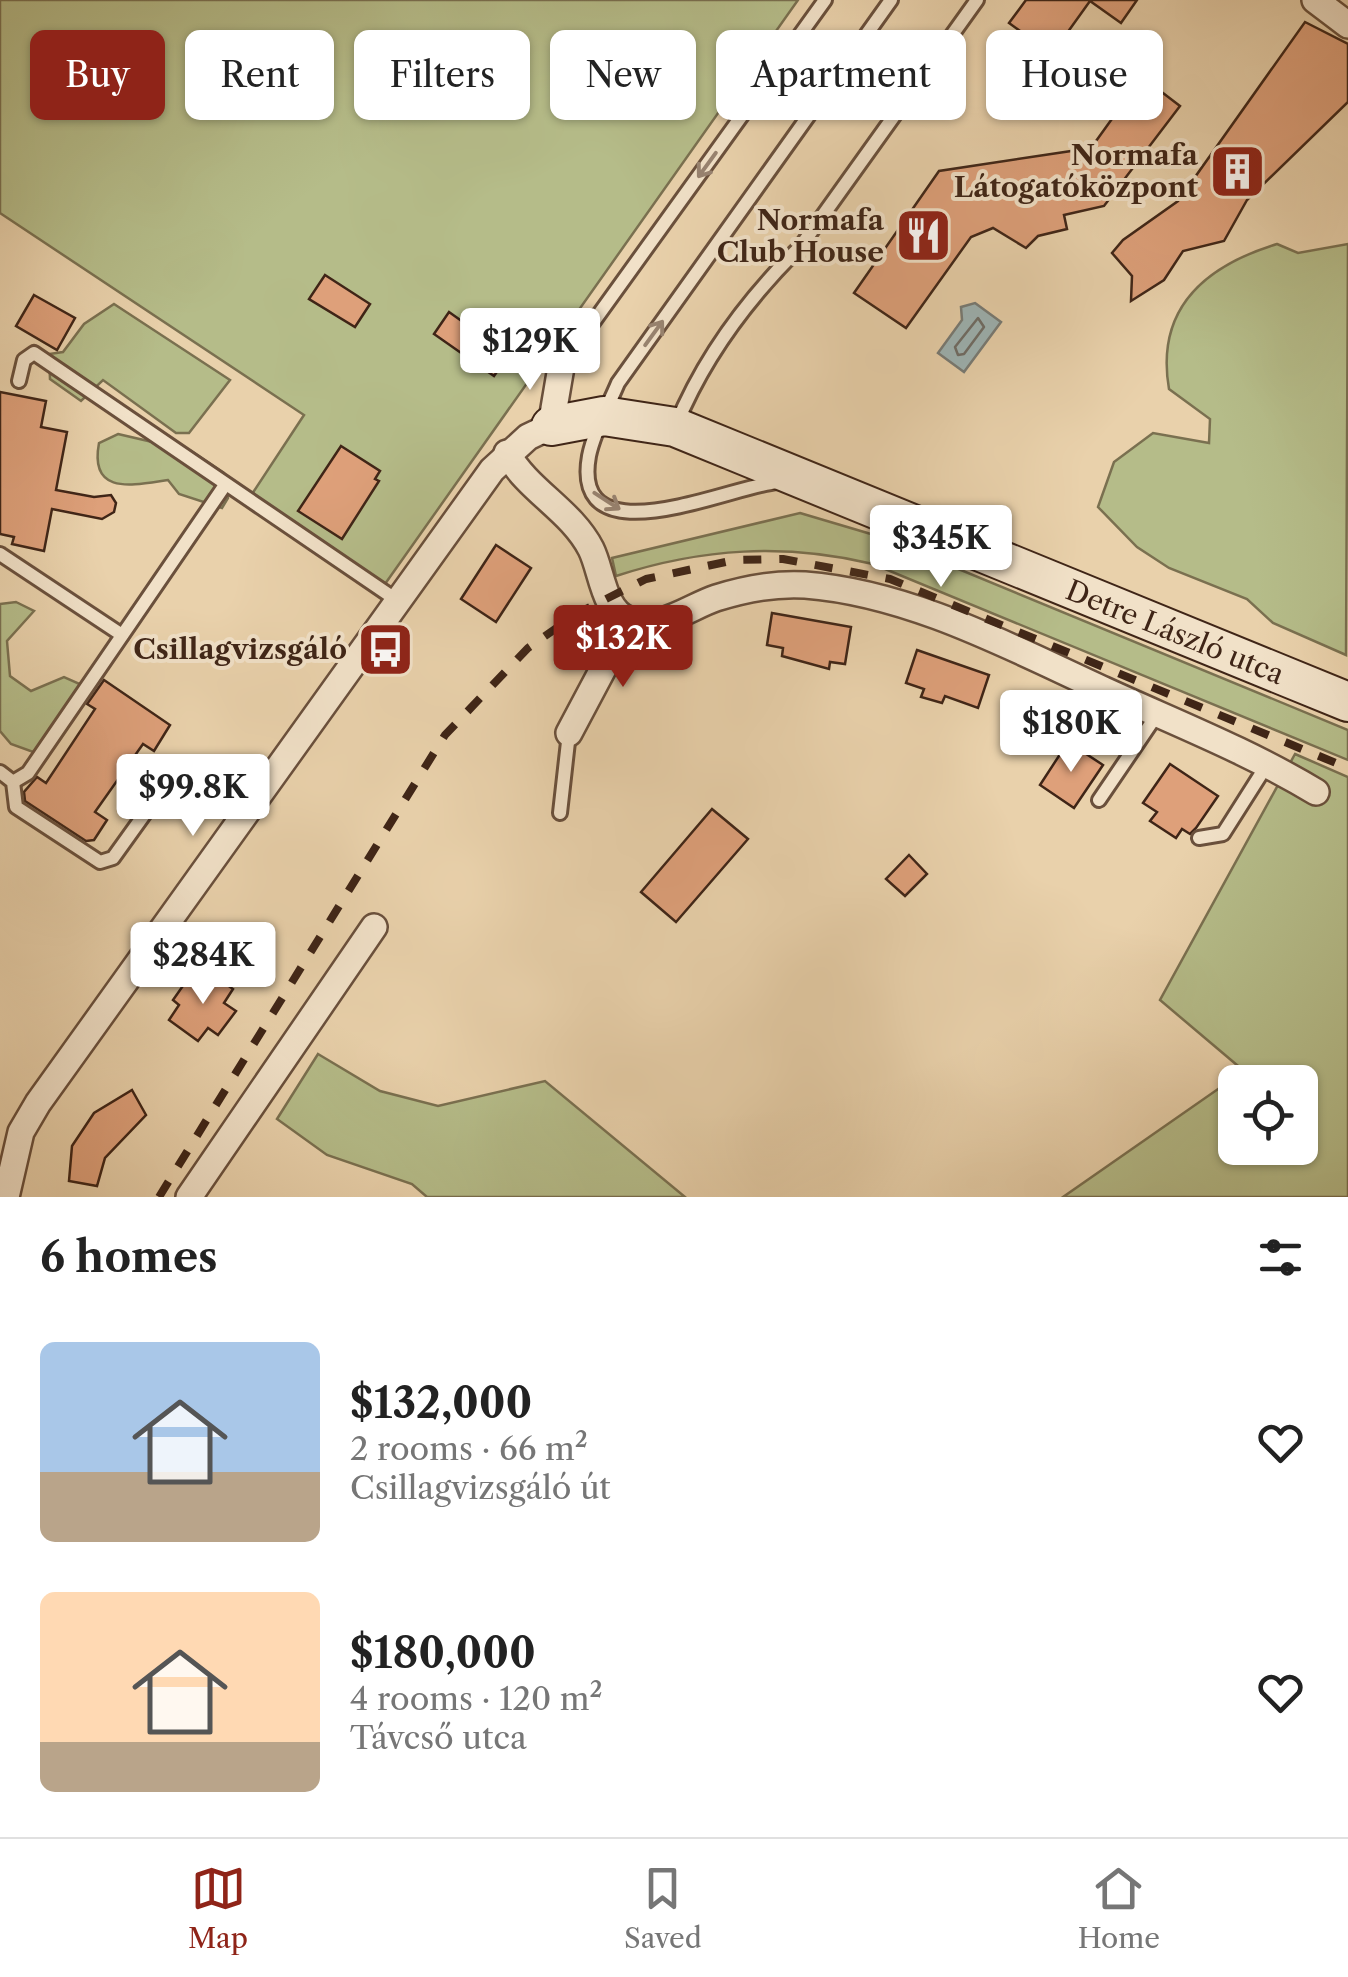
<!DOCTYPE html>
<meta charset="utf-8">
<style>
:root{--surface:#fff;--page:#f2f2f2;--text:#222;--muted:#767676;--line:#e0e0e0;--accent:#8f2418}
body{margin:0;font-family:"Libre Caslon Text",serif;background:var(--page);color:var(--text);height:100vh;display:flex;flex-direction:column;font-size:38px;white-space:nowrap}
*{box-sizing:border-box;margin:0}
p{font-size:32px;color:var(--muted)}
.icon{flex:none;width:55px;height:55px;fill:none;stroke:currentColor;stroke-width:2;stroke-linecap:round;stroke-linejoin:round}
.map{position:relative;height:1197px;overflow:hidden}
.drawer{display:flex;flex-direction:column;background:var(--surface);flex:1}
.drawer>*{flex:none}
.guide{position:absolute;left:30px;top:30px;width:1290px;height:90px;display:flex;gap:20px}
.tools{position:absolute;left:1218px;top:1065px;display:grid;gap:20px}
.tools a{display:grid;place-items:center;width:100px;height:100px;border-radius:15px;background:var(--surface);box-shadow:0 2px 8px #0004;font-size:50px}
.price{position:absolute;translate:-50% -85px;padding:0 22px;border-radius:10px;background:#fff;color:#222;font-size:32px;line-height:65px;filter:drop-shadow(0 2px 5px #0008)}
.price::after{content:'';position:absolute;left:50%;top:60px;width:30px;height:22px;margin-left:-15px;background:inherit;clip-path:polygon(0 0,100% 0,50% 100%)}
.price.current{background:var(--accent);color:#fff}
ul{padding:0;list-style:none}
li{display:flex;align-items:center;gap:30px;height:250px;padding:0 40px}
li span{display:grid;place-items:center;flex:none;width:280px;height:200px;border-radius:15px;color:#555}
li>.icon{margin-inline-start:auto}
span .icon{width:120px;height:120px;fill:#fffc;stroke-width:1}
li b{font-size:42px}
h2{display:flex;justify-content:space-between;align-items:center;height:120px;padding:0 40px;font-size:42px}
.chip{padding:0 35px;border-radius:15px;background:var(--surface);box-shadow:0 2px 8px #0004;font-size:35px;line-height:90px}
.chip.current{background:var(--accent);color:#fff}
.menu{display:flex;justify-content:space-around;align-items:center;height:140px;border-top:2px solid var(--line);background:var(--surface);font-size:28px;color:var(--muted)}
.menu a{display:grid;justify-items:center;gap:5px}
.menu .current{color:var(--accent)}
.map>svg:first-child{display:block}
</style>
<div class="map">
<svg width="1348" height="1197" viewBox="0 0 1348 1197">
<rect width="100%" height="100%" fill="#e9d1ab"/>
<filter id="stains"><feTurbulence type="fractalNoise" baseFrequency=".002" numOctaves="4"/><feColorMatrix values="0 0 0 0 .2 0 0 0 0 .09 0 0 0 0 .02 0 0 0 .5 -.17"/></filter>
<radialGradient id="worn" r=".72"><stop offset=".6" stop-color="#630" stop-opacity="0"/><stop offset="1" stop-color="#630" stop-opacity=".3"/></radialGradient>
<!-- green -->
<g fill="#b5bc89" stroke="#7a7050" stroke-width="2.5" fill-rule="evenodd">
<path d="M0 0H798L385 584 252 494 304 415 0 213Z"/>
<path d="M1277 244 1298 253 1348 244 1346 655 1273 623 1247 599 1169 568 1137 547 1098 507 1114 462 1153 433 1209 443 1210 419 1169 389C1155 308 1205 266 1277 244Z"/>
<path d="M114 304 230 380 189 433H176L103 380 81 401 50 379 49 354 63 352 84 324Z"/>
<path d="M118 434 191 451 224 473 228 498 222 508 179 494 168 480C133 485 89 496 99 443Z"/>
<path d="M800 513 881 537 1348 730V760L873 564C785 543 702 548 616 576L612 558Z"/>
<path d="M16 602 34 611 7 641 10 676 31 691 64 677 82 685 36 753 11 744 0 731V604Z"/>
<path d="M1295 754 1348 777V1197H1063L1244 1071 1160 1000ZM1235 1082H1300V1148H1235Z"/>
<path d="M318 1054 380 1091 438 1106 545 1081 685 1197H427L412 1184 327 1155 277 1119Z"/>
</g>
<!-- water -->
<path fill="#9db4b5" stroke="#777b76" stroke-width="2.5" d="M975 303 1001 322 964 372 938 353 962 320 961 307Z"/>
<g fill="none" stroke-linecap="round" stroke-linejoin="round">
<!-- shore -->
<path stroke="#6e6c66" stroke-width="2.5" d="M978 318 984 327 964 354 958 355 955 347Z"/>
</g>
<!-- building -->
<g fill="#dea07a" stroke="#3f2517" stroke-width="2.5">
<path d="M1026 0H1137L1121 23 1090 1 1052 54 1009 23Z"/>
<path d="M1305 22 1348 44V102L1247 200 1224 241 1183 251 1164 280 1131 301 1132 276 1112 253 1123 240 1178 201Z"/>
<path d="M1142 77 1180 106 1104 206 1064 215 1067 229 1038 236 1026 248 993 228 971 237 906 328 854 293 939 171 1091 148Z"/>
<path d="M325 275 370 304 355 327 309 299Z"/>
<path d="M34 295 75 318 57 350 16 326Z"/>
<path d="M449 312 487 339 496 326 518 342 494 376 434 334Z"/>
<path d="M0 392 46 401 41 427 67 432 56 490 94 497 111 495 116 503 114 512 102 519 52 509 44 551 12 544 14 537 0 534Z"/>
<path d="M341 446 380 471 375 479 379 481 342 539 298 511Z"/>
<path d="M496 545 531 568 496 622 461 599Z"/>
<path d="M772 613 851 627 845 664 830 662 829 669 782 656 783 648 767 645Z"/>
<path d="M917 650 989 675 978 708 945 696 942 703 921 697 924 689 906 683Z"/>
<path d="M104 680 170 725 154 751 143 744 95 812 107 820 94 840 86 841 25 801 24 792 37 777 46 783 95 709 87 704Z"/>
<path d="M1079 696 1095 706 1082 732 1063 721Z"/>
<path d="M1068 742 1103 765 1074 808 1040 785Z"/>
<path d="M1170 764 1218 796 1196 828 1190 834 1182 829 1176 838 1150 821 1157 812 1143 803Z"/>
<path d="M712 809 748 839 676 922 641 892Z"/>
<path d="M909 855 927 874 905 896 886 879Z"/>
<path d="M206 970 233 989 224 1003 236 1011 218 1035 208 1028 198 1041 169 1020 179 1005 173 1000 187 980 195 986Z"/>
<path d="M132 1090 146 1115 105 1158 97 1186 69 1181 72 1146 94 1113Z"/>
</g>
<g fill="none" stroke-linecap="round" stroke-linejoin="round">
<defs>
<g id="lane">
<path d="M561 367 825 0"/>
<path d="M19 381 24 360 34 353 398 601"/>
<path d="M676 425C704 357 749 297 801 246L977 0"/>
<path d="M778 482C733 485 570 562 589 456 594 431 608 407 618 383L891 0"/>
<path d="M0 554 122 635"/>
<path d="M1088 742 1113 694"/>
<path d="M0 772 13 782 16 807 100 862 113 858 156 798"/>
<path d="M13 782 28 773 225 485"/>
<path d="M1099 800 1158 713"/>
<path d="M560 813 569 733"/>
<path d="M1199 838 1223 834 1268 763"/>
</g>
<g id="street">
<path d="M1315 0 1348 25"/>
<path d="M507 453C528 491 571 510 591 549 602 571 603 611 629 620 659 632 689 607 716 598 745 589 774 583 805 585 910 593 1010 647 1104 690 1176 723 1248 751 1316 792"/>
<path d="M569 733 629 620"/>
<path d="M6 1197 21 1132 38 1103 492 470 528 437 551 426 561 367"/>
<path d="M189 1197 374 927"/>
</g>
<path id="secondary" d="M551 426 604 416 675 427 1348 702"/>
</defs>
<!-- lane casing -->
<use href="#lane" stroke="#6a503c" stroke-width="18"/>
<!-- street casing -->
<use href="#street" stroke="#6a503c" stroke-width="30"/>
<!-- secondary casing -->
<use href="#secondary" stroke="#3f2517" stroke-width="42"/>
<!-- lane -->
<use href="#lane" stroke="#f1e1c8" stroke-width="12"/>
<!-- street -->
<use href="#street" stroke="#f1e1c8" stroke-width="25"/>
<!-- secondary -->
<use href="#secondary" stroke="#f1e1c8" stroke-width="38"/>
<!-- rail -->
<path stroke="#3f2517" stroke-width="8" stroke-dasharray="18 18" stroke-linecap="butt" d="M159 1197 445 735 528 648 578 613 646 579 735 560 783 559 890 579 1348 768"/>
</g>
<!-- one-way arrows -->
<defs><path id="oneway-shaft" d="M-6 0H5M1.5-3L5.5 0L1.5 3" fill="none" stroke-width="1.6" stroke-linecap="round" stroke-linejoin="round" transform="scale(2.5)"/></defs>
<g stroke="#988370">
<use href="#oneway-shaft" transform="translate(707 165) rotate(126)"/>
<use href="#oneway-shaft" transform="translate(654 333) rotate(-54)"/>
<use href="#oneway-shaft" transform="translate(607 501) rotate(33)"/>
</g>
<!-- icons -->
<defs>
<symbol id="building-square" viewBox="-11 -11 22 22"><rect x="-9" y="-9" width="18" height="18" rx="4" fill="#8f2418" stroke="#f1e1c8"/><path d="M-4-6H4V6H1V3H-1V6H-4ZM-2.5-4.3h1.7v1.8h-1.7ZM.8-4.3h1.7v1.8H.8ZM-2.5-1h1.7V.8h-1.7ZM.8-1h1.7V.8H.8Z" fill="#fff"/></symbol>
<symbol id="restaurant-square" viewBox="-11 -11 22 22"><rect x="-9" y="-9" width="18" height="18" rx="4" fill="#8f2418" stroke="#f1e1c8"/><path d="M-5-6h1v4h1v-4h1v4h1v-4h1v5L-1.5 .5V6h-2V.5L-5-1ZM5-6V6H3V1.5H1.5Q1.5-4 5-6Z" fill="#fff"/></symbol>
<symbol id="bus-square" viewBox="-11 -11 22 22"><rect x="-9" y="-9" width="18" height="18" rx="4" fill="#8f2418" stroke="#f1e1c8"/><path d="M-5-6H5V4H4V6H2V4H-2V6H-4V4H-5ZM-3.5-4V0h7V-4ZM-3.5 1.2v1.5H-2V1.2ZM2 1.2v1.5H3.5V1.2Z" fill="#fff"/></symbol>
</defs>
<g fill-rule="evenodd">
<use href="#building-square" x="1206" y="140" width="63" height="63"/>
<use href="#restaurant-square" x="892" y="204" width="63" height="63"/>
<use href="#bus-square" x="354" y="618" width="63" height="63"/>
</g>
<g text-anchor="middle" stroke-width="8" stroke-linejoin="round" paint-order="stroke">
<!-- poi labels -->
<g font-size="28" font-weight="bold" fill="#3f2517" stroke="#f1e1c8" text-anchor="end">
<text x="1198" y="165">Normafa<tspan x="1198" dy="32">Látogatóközpont</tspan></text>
<text x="884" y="230">Normafa<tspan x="884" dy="32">Club House</tspan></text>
<text x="347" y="659">Csillagvizsgáló</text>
</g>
<!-- street labels -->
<g font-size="28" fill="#3f2517" stroke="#f1e1c8">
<text transform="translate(1175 632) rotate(22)" y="10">Detre László utca</text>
</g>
</g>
<rect width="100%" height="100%" filter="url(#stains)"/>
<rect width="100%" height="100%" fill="url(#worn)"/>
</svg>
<div class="tools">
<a><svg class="icon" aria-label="locate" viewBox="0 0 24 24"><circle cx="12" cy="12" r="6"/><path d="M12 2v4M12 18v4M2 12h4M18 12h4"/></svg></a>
</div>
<b class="price" style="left:530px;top:393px">$129K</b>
<b class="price" style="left:941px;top:590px">$345K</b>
<b class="price current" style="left:623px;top:690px">$132K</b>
<b class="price" style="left:1071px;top:775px">$180K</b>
<b class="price" style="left:193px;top:839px">$99.8K</b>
<b class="price" style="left:203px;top:1007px">$284K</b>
<div class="guide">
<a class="chip current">Buy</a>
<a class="chip">Rent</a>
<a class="chip">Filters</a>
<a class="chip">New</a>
<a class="chip">Apartment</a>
<a class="chip">House</a>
</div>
</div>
<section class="drawer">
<h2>6 homes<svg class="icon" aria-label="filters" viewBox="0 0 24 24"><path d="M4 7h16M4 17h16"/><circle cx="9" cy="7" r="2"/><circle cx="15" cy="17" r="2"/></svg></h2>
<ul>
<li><span style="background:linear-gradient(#a9c7e8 65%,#b9a48a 0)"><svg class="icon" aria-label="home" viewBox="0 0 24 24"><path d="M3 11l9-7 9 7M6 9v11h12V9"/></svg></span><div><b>$132,000</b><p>2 rooms · 66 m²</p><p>Csillagvizsgáló út</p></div><svg class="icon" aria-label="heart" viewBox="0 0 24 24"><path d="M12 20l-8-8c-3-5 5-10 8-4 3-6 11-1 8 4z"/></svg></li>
<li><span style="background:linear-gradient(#ffd9b3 75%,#b9a48a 0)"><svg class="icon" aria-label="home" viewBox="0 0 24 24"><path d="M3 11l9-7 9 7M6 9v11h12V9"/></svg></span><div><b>$180,000</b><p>4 rooms · 120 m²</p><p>Távcső utca</p></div><svg class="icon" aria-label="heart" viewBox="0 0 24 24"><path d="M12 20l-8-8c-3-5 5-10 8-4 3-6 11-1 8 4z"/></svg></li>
</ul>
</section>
<nav class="menu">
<a class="current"><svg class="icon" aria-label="map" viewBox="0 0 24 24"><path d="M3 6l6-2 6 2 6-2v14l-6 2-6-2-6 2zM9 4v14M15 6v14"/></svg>Map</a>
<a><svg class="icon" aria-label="saved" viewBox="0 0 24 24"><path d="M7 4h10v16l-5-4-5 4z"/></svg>Saved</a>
<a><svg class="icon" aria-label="home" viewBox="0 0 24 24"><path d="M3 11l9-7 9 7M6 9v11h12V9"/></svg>Home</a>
</nav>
